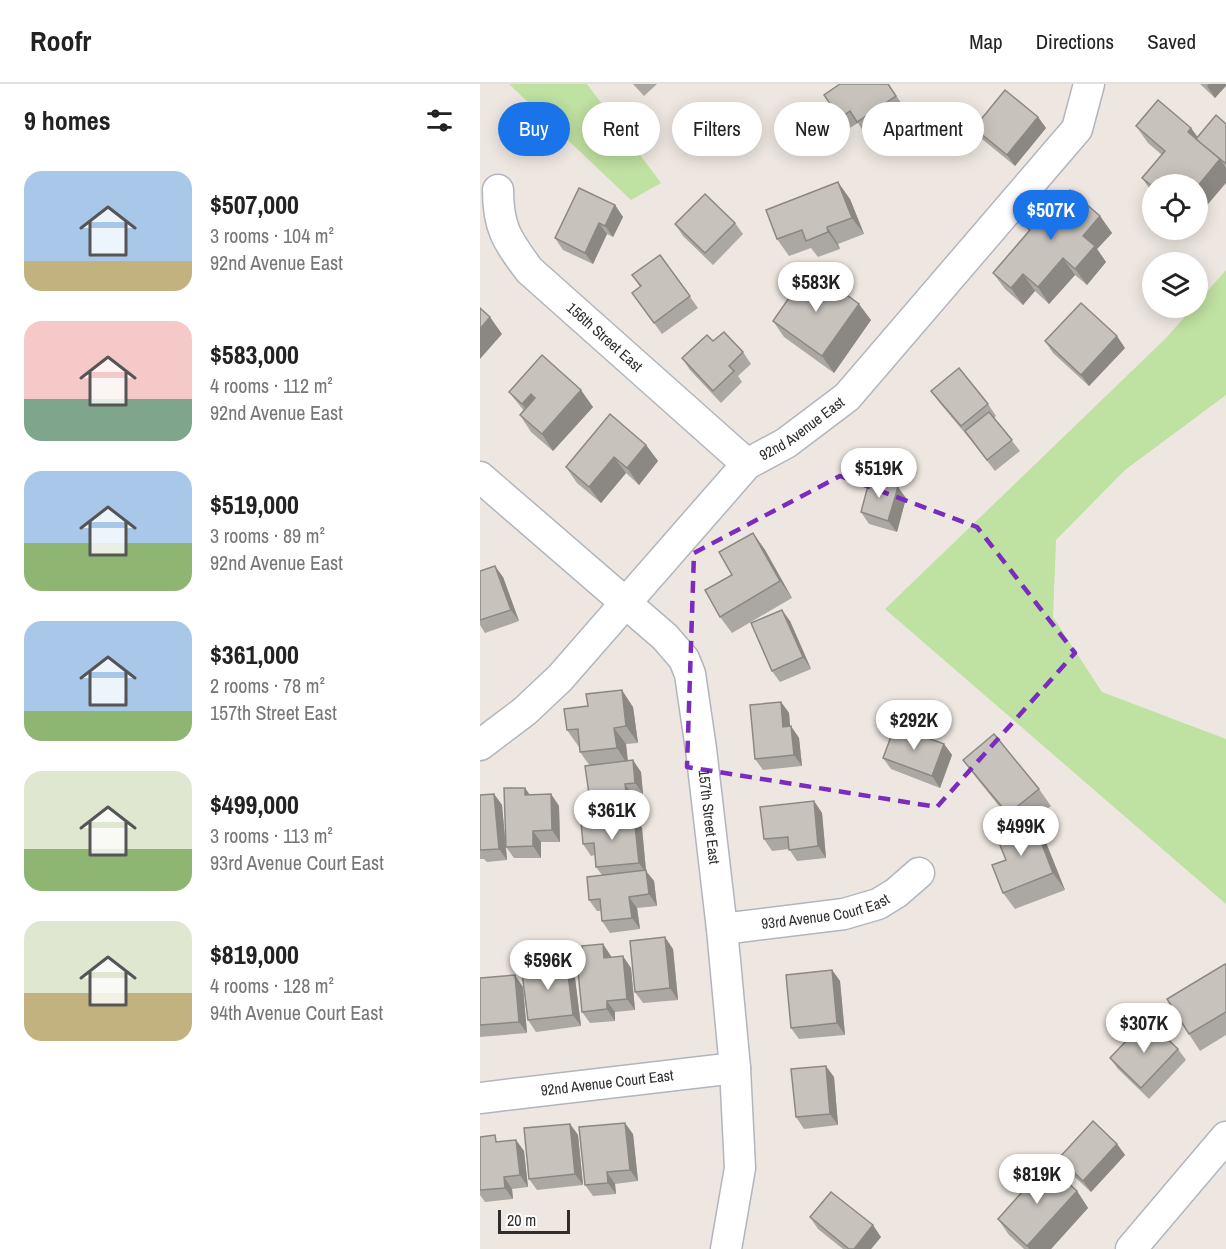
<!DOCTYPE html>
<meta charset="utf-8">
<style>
:root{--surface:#fff;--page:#f6f6f6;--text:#222;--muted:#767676;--line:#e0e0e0;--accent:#1a73e8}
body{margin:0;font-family:"Archivo Narrow",sans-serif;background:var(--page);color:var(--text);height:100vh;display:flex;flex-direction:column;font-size:22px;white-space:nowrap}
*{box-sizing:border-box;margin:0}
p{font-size:20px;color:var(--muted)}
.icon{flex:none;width:33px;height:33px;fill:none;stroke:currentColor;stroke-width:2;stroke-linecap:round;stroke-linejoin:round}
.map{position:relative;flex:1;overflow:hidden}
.panel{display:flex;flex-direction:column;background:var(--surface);width:480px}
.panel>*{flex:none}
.banner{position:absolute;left:18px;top:18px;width:570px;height:54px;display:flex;gap:12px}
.fabs{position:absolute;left:662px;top:90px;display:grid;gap:12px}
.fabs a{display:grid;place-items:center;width:66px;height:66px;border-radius:50%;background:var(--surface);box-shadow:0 3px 15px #0003;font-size:30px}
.scale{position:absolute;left:18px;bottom:15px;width:72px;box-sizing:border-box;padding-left:6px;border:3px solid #2e2e2e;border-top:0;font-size:16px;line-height:21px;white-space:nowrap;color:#2e2e2e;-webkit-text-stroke:4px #fff;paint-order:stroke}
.price{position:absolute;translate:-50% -51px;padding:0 14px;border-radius:21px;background:#fff;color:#222;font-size:20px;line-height:39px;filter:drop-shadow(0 2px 3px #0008)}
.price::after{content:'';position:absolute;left:50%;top:36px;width:18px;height:14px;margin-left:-9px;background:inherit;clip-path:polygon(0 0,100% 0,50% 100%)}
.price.on{background:var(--accent);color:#fff}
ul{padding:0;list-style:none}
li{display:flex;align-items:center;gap:18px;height:150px;padding:0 24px}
li span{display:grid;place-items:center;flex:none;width:168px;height:120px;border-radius:18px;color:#555}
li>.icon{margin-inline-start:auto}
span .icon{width:72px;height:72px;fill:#fffc;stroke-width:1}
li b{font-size:26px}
h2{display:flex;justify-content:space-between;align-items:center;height:72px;padding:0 24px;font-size:26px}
.chip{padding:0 21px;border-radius:27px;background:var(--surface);box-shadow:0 3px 15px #0003;font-size:21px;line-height:54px}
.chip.on{background:var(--accent);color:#fff}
header{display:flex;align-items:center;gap:36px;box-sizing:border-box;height:84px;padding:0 30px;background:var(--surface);border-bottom:2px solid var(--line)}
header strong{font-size:28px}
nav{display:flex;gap:33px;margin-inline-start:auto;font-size:21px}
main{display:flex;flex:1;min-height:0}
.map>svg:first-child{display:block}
</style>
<header>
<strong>Roofr</strong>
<nav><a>Map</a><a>Directions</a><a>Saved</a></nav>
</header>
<main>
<section class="panel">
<h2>9 homes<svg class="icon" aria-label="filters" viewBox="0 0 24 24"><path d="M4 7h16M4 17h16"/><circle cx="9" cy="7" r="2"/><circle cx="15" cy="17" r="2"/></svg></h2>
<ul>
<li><span style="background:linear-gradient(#a9c7e8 75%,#c2b280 0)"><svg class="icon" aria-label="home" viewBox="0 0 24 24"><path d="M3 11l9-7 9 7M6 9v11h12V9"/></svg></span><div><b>$507,000</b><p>3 rooms · 104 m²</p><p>92nd Avenue East</p></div></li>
<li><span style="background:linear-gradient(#f6c9c9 65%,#7fa58c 0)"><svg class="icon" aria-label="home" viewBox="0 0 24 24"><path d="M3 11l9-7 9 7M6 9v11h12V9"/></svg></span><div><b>$583,000</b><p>4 rooms · 112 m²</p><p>92nd Avenue East</p></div></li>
<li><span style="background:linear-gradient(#a9c7e8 60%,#8fb573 0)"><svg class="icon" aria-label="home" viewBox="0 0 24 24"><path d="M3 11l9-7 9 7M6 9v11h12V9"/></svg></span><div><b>$519,000</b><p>3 rooms · 89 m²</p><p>92nd Avenue East</p></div></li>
<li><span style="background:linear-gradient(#a9c7e8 75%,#8fb573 0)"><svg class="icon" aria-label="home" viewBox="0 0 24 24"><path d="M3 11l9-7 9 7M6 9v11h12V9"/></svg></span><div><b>$361,000</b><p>2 rooms · 78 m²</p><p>157th Street East</p></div></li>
<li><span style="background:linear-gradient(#dfe7d0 65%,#8fb573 0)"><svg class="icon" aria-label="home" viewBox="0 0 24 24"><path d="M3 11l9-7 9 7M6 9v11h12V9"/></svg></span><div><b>$499,000</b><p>3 rooms · 113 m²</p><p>93rd Avenue Court East</p></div></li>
<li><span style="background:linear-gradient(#dfe7d0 60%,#c2b280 0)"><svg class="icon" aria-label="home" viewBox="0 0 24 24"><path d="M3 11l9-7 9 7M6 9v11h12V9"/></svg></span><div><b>$819,000</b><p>4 rooms · 128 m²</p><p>94th Avenue Court East</p></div></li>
</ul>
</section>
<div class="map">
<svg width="746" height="1165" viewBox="0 0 746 1165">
<rect width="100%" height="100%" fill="#eee7e1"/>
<!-- green -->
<g fill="#bfe1a1">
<path d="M29 0H107L181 99 151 116Z"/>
<path d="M746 186V311L645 386 576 456 573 533 622 608 746 655V820L405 525 684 256 713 224H717V219Z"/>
</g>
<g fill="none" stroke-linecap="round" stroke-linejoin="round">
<defs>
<g id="minor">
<path id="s1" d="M18 106C18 144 27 156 49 186L267 380"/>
<path id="s2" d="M0 393 185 553 204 575 210 590 221 665 242 845 255 984 260 1084 246 1165"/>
<path id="s3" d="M0 661 45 627 80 594 267 380 306 359 367 313 597 45 609 0"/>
<path id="s4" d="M242 845 364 830 398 820 416 809 439 789"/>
<path id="s5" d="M0 1014 255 984"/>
<path d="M651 1165 746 1053"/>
</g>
</defs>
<!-- minor casing -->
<use href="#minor" stroke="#b1b5bd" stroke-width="33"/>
<!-- minor -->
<use href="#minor" stroke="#fff" stroke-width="30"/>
</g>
<!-- wall -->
<g fill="#aba7a2">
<path d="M153 0H177L164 12Z"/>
<path d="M408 0 424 23 385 50 378 39 368 45 344 11Z"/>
<path d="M720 0H746L735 14Z"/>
<path d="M558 33 566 44 535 82 502 55 494 44Z"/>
<path d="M746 40V99L672 100V108L662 94 682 71 668 59 656 42 711 44 717 53Z"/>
<path d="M370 115 384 150 358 160 360 165 338 173 331 164 309 172 297 155Z"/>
<path d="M580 118 620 132 632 149 617 165 626 178 607 201 595 191 569 220 555 207 543 221 525 205 513 189 549 147 544 141Z"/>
<path d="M135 121 143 133 133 153 127 150 113 180 83 166 75 154Z"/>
<path d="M255 139 263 150 233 181 203 152 195 140Z"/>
<path d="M180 171 218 224 182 250 152 209 160 203 152 191Z"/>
<path d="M330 201 391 236 354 289 304 253 293 237Z"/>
<path d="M233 257 263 268 271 280 258 292 262 298 241 319 210 286 202 274Z"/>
<path d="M565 257 645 264 609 302 573 269Z"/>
<path d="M62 271 113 323 73 367 51 348 40 331 44 327 29 308Z"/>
<path d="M451 307 508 320 516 332 514 334 540 367 515 387 489 354 459 318Z"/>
<path d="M166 361 178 377 159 401 146 389 121 419 97 399 86 383Z"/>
<path d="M426 414 417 448 389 440 381 428Z"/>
<path d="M273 449 285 466 312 514 252 549 240 533 252 491Z"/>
<path d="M0 487 23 493 39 537 5 549 0 541Z"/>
<path d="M310 537 331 585 300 598 292 587Z"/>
<path d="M301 618 309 629 310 642 319 654 322 682 283 686 275 675Z"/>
<path d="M153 623 158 659 146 660 148 677 161 688 163 710 153 712 156 735 162 744 166 787 174 797 177 822 157 824 160 845 130 849 122 837 121 827H117L109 816 122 791 116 783 115 771 111 772 103 760 122 736 117 728 116 720 109 710 110 682 100 668V662L99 663 87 646Z"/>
<path d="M464 660 472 671 460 704 411 685 403 674Z"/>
<path d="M483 676 559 705 571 722 553 736 563 751 585 806 535 825 523 809 526 776 534 741 495 692Z"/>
<path d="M14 710 22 721 27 776 7 778 4 775H0V711Z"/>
<path d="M71 710 79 722 80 758H61V774H34L26 763 50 711Z"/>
<path d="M334 717 342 729 346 774 317 777 309 765 292 767 284 755Z"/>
<path d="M123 860 131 873 151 884 155 926 135 928V937L110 939 102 928 104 876Z"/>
<path d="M193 865 198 916 163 919 155 908Z"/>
<path d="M86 874 94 886 101 942 56 948 48 936Z"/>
<path d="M746 882V951L720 967 709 950Z"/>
<path d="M352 886 360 897 365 951 319 955 311 944Z"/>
<path d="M0 894 43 903 47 949 0 953Z"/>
<path d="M698 965 706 976 669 1015 638 985 630 974Z"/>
<path d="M354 993 358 1041 324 1045 316 1033Z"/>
<path d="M90 1040 98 1051 103 1101 57 1106 49 1095Z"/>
<path d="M153 1050 158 1097 135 1100 136 1110 113 1112 105 1101Z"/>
<path d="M0 1053 20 1058 36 1056 44 1067 48 1103 32 1105 33 1115 5 1118 0 1111Z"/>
<path d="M637 1060 645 1071 611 1108 587 1086 579 1074Z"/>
<path d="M597 1107 608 1124 571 1165H544L529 1151 518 1135Z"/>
<path d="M330 1133 401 1153 391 1165H363L338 1145Z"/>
</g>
<!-- shaded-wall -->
<g fill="#8b8884">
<path d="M729 0H746V2L735 14 727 2Z"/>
<path d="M558 33 566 44 535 82 527 71Z"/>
<path d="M711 44 722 59 708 48Z"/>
<path d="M740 75 746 84V99L717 133V103Z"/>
<path d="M358 98 370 115 384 150 372 134Z"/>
<path d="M135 121 143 133 133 153 125 142Z"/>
<path d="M620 132 632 149 617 165 626 178 607 201 595 185 603 152Z"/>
<path d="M119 139 127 150 113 180 105 169Z"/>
<path d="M347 143 358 160 360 165 348 148Z"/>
<path d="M583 174 595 191 569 220 558 203Z"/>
<path d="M543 190 555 207 543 221 531 204Z"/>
<path d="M379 220 391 236 354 289 342 272Z"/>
<path d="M10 233 22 250 0 275V245Z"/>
<path d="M637 252 645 264 609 302 601 291Z"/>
<path d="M101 306 113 323 73 367 62 350Z"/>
<path d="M51 310 62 327 54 336 42 320Z"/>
<path d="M166 361 178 377 159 401 147 384Z"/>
<path d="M134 373 146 389 121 419 109 403Z"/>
<path d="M418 403 426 414 417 448 408 437Z"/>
<path d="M273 449 285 466 312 514 300 497Z"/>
<path d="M15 482 23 493 39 537 31 526Z"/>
<path d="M302 526 310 537 331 585 323 573Z"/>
<path d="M142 606 153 623 158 659 146 642Z"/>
<path d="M301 618 309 629 311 654 303 643Z"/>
<path d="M311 642 319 654 322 682 314 671Z"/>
<path d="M134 644 146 660 148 681 137 664Z"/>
<path d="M464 660 472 671 460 704 452 692Z"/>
<path d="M153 676 161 688 163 710 155 699Z"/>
<path d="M145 700 153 712 156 735 162 744 166 787 174 797 177 822 169 810 166 789 159 779 154 732 148 724Z"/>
<path d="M45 704 53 715 45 711Z"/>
<path d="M14 710 22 721 27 776 19 765Z"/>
<path d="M71 710 79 722 80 758 72 746Z"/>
<path d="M334 717 342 729 346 774 338 762Z"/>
<path d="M552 734 563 751 585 806 573 789Z"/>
<path d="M53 747 61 758V774L53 762Z"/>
<path d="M149 813 157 824 160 845 152 834Z"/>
<path d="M185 853 193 865 198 916 190 904Z"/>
<path d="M123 860 131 872 132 885 124 874Z"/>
<path d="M143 872 151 884 155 926 147 915Z"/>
<path d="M86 874 94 886 101 942 93 931Z"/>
<path d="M352 886 360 897 365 951 357 939Z"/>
<path d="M35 891 43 903 47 949 39 938Z"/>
<path d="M127 917 135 928V937L127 925Z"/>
<path d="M346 982 354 993 358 1041 350 1030Z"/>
<path d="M145 1039 153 1050 158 1097 150 1086Z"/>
<path d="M90 1040 98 1051 103 1101 95 1090Z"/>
<path d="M36 1056 44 1067 48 1103 40 1091Z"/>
<path d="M637 1060 645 1071 611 1108 603 1097Z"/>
<path d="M127 1088 135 1100 136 1110 128 1099Z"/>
<path d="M24 1093 32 1105 33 1115 25 1104Z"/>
<path d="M597 1107 608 1124 571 1165H549L547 1162Z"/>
<path d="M393 1141 401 1153 391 1165H374Z"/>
</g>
<!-- building -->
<g fill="#c7c2bc" stroke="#8b8884" stroke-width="1.5">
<path d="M360 0H408L416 12 377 38 370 27 360 34 344 11Z"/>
<path d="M525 6 558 33 527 71 494 44Z"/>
<path d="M678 16 711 44 708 48 740 75 717 103V100H672V102L662 94 685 67 656 42Z"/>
<path d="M736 31 746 40V77L745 79 716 55Z"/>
<path d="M358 98 372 134 347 143 348 148 326 157 322 146 297 155 286 126Z"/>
<path d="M99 104 135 121 125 142 119 139 105 169 75 154Z"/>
<path d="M590 106 620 132 603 152 615 162 595 185 583 174 558 203 543 190 531 204 513 189 550 146 544 141 571 111 580 118Z"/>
<path d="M225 110 255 139 225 169 195 140Z"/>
<path d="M180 171 210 212 174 239 152 209 161 202 152 191Z"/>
<path d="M338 190 379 220 342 272 293 237 322 195 330 201Z"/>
<path d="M601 219 637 252 601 291 565 257Z"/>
<path d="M0 224 10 233 0 245Z"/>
<path d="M244 248 263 268 249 282 254 287 233 307 202 274 227 251 233 257Z"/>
<path d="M62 271 101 306 62 350 40 331 55 314 51 310 42 320 29 308Z"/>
<path d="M479 284 508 320 481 342 451 307Z"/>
<path d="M509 328 532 356 507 376 485 347Z"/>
<path d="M130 330 166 361 147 384 134 373 109 403 86 383Z"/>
<path d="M390 394 418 403 408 437 381 428Z"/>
<path d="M273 449 300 497 240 533 225 506 252 491 239 468Z"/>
<path d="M15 482 31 526 0 536V487Z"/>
<path d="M302 526 323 573 292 587 271 539Z"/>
<path d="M142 606 146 642 134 644 137 664 100 668 98 645 87 646 84 625 108 622 106 610Z"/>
<path d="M301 618 303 643 311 642 314 671 275 675 270 621Z"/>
<path d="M415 642 464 660 452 692 403 674Z"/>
<path d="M514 650 559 705 528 730 483 676Z"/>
<path d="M153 676 155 699 145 700 148 724 117 728 115 709 109 710 105 682Z"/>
<path d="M24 704H45V711L71 710 72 746 53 747V762L26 763Z"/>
<path d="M14 710 19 765 0 766V711Z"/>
<path d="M334 717 338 762 309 766 308 753 284 755 280 723Z"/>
<path d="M154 732 159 779 116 783 114 759 103 760 101 738Z"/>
<path d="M552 734 573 789 523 809 512 781 526 776 515 749Z"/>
<path d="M166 786 169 810 149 813 152 834 122 837 120 815 109 816 107 793Z"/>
<path d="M185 853 190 904 155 908 150 857Z"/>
<path d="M123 860 124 874 143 872 147 915 127 917V925L102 928 97 877 104 876 102 862Z"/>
<path d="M86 874 93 931 48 936 42 889 66 887 65 877Z"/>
<path d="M745 880 746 882V928L709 950 687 915Z"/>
<path d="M352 886 357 939 311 944 306 891Z"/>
<path d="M35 891 39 938 0 941V894Z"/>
<path d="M667 935 698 965 661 1004 630 974Z"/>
<path d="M346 982 350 1030 316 1033 311 985Z"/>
<path d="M613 1037 637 1060 603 1097 579 1074Z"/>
<path d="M145 1039 150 1086 127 1088 128 1099 105 1101 99 1043Z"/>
<path d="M90 1040 95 1090 49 1095 44 1044Z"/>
<path d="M15 1051 16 1058 36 1056 40 1091 24 1093 25 1104 0 1106V1053Z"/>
<path d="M567 1080 597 1107 547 1162 518 1135Z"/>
<path d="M351 1108 393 1141 374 1165H369L330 1133Z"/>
</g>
<!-- marked area -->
<path fill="none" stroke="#7b2cbf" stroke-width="4.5" stroke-dasharray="12 8" stroke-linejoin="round" d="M360 392 497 443 595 569 457 723 207 683 214 469Z"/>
<g text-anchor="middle" stroke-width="4.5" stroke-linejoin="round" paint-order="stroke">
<!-- street labels -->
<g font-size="15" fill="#2e2e2e" stroke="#fff">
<text dy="5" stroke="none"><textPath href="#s1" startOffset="189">156th Street East</textPath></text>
<text dy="5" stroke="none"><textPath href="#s3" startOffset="454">92nd Avenue East</textPath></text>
<text dy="5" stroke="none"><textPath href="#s2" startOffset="434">157th Street East</textPath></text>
<text dy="5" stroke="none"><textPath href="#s4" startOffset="105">93rd Avenue Court East</textPath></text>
<text dy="5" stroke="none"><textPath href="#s5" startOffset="128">92nd Avenue Court East</textPath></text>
</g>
</g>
</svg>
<div class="fabs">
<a><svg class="icon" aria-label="locate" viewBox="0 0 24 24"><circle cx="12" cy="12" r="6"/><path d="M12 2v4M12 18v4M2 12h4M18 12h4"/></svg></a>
<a><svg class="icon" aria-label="layers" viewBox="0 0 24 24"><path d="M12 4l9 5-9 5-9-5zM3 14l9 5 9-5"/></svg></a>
</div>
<div class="scale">20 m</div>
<b class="price on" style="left:571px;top:157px">$507K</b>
<b class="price" style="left:336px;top:229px">$583K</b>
<b class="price" style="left:399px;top:415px">$519K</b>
<b class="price" style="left:434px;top:667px">$292K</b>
<b class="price" style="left:132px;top:757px">$361K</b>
<b class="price" style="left:541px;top:773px">$499K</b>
<b class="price" style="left:68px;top:907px">$596K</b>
<b class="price" style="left:664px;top:970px">$307K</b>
<b class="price" style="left:557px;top:1121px">$819K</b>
<div class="banner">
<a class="chip on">Buy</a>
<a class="chip">Rent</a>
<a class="chip">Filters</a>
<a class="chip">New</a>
<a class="chip">Apartment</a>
</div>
</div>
</main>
